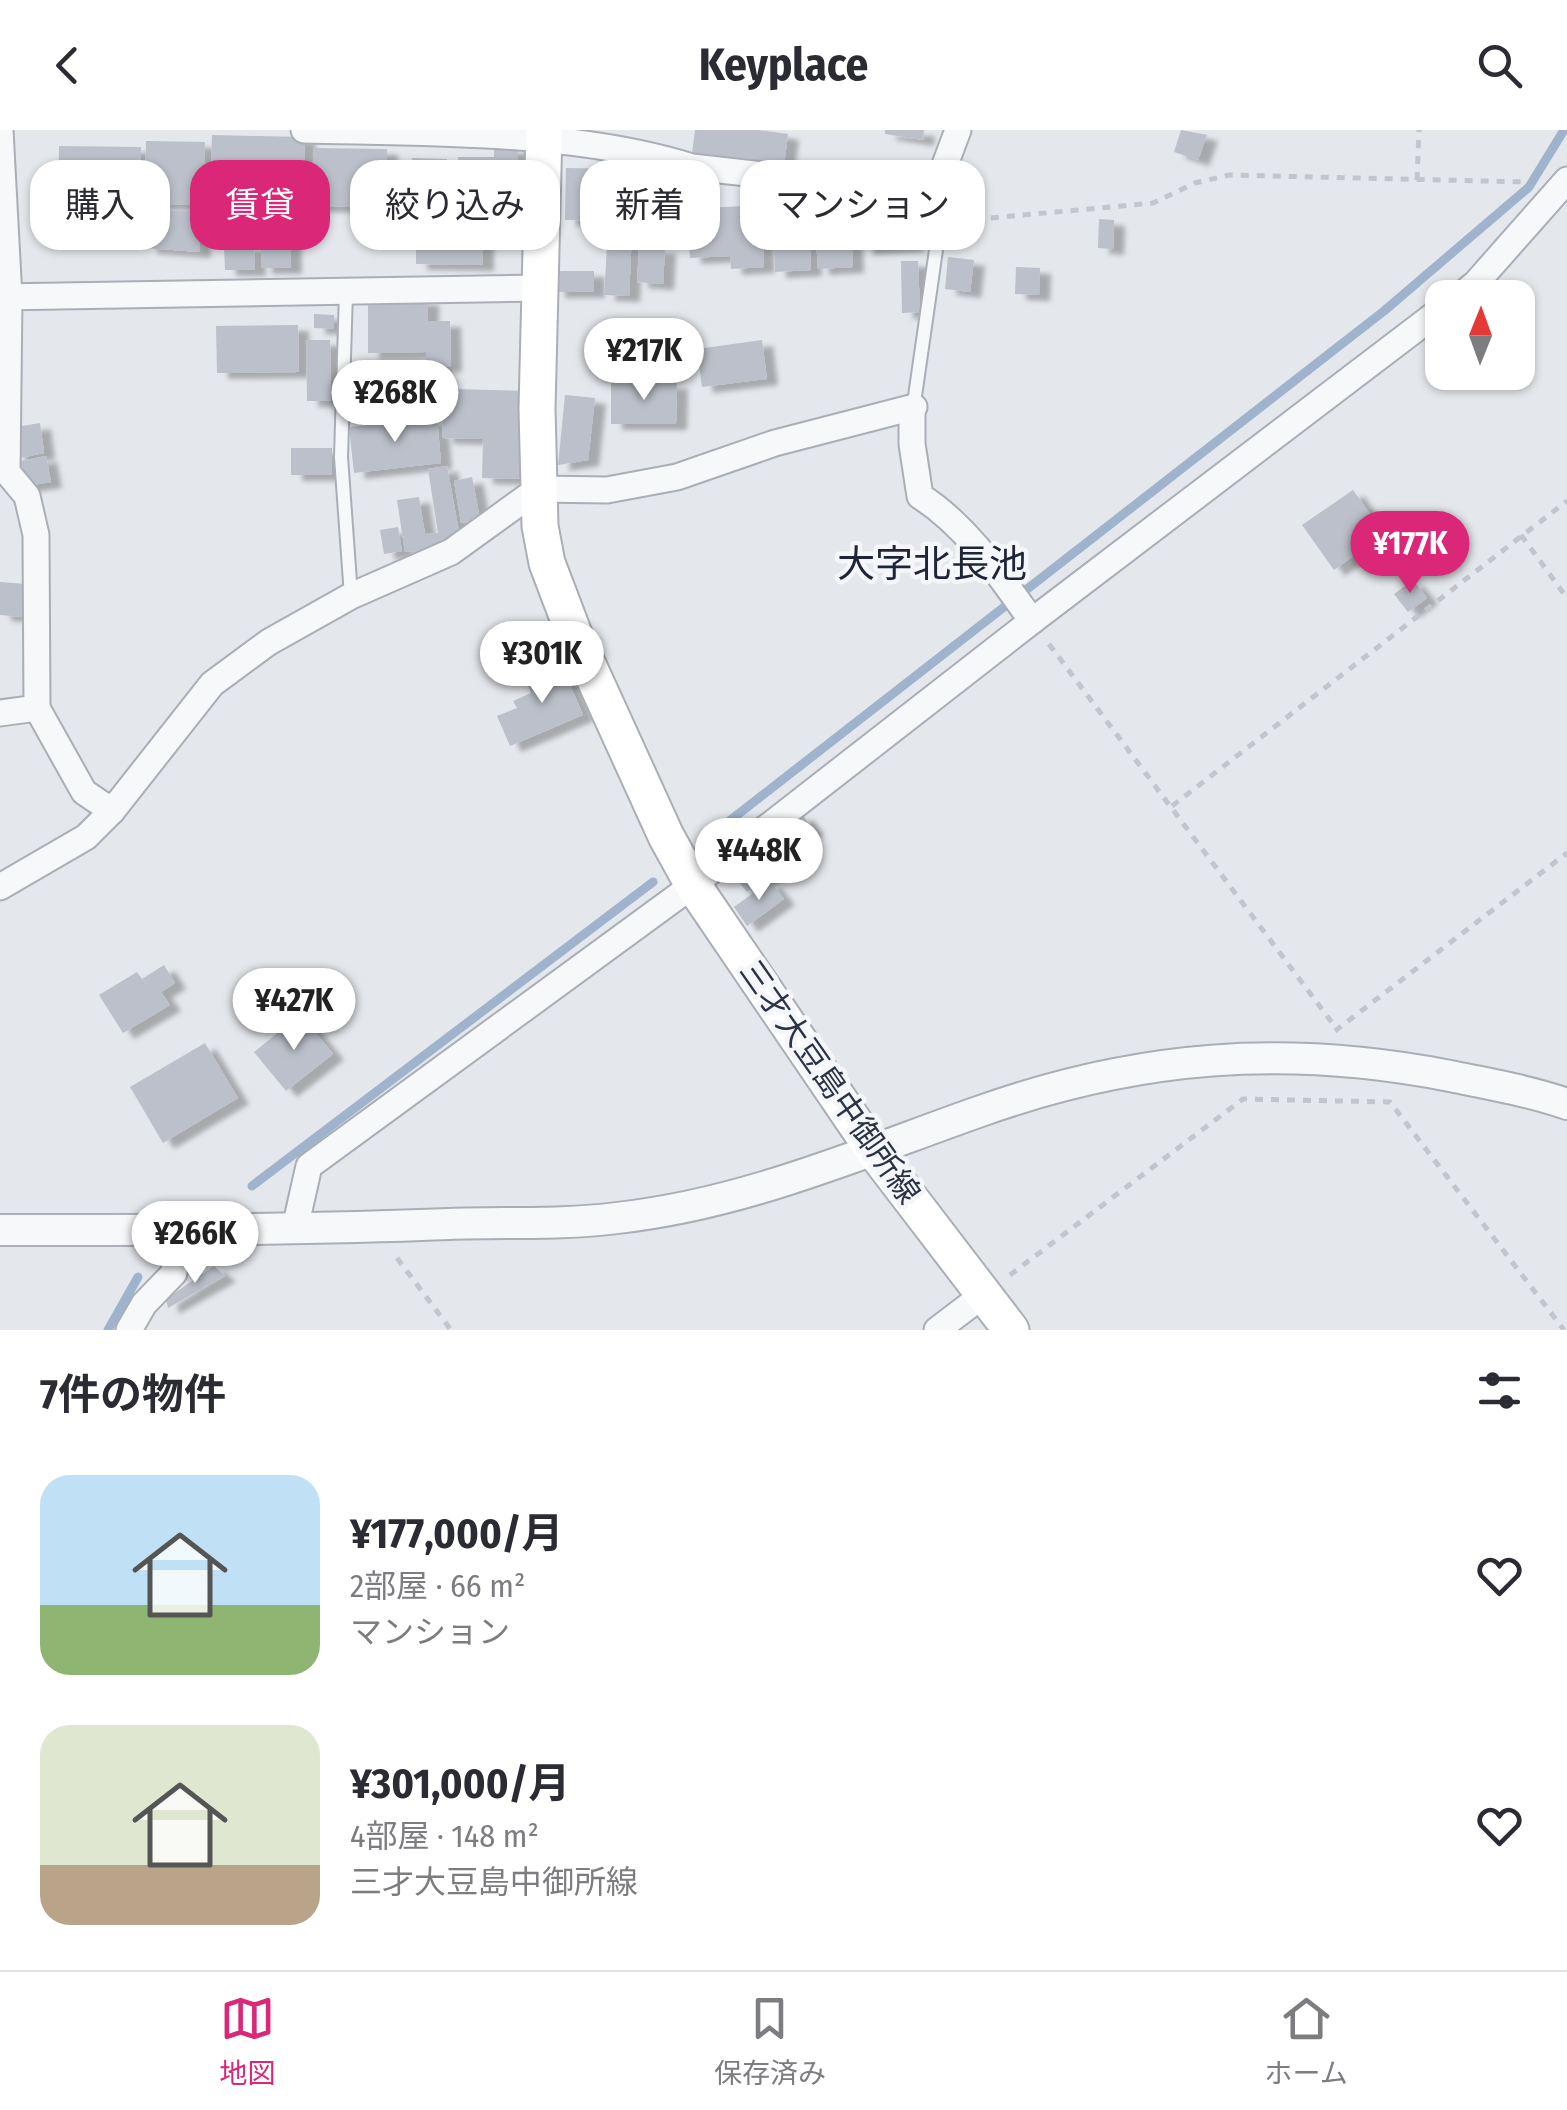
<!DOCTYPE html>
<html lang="ja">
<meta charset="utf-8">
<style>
:root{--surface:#fff;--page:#f7f7f7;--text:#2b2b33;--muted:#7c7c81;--line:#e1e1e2;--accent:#db2777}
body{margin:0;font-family:"Fira Sans Condensed","Noto Sans JP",sans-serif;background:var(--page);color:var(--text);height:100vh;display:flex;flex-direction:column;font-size:38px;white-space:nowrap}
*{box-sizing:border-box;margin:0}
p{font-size:32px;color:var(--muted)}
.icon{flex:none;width:55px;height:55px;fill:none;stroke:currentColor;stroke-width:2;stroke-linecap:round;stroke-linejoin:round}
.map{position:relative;height:1200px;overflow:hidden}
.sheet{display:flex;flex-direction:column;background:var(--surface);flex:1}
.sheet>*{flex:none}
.guide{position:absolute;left:30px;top:30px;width:1000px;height:90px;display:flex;gap:20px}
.needle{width:65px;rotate:1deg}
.fabs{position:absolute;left:1425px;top:150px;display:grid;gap:20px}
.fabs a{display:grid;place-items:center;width:110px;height:110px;border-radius:20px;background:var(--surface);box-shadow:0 2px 8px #0004;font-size:50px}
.price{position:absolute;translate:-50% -85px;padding:0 22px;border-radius:35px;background:#fff;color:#222;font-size:32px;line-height:65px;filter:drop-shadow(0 2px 5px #0008)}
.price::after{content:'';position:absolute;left:50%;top:60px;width:30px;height:22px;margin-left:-15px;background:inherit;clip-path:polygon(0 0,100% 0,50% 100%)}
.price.active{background:var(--accent);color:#fff}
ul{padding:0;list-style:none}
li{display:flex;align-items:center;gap:30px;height:250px;padding:0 40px}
li span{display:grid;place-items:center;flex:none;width:280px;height:200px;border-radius:30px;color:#555}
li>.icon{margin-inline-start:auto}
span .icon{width:120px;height:120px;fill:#fffc;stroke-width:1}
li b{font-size:42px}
h2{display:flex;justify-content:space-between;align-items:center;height:120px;padding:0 40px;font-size:42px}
.chip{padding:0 35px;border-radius:30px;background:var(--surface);box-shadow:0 2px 8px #0004;font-size:35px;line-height:90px}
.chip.active{background:var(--accent);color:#fff}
header{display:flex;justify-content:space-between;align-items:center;height:130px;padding:0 40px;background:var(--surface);font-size:45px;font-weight:700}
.dock{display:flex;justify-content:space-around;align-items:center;height:140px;border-top:2px solid var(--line);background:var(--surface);font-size:28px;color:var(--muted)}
.dock a{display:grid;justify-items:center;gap:5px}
.dock .active{color:var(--accent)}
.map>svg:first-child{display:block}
</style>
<header><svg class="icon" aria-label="back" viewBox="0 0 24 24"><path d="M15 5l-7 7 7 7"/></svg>Keyplace<svg class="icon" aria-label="search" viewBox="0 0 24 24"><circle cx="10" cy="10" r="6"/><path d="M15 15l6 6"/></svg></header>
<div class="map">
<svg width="1567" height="1200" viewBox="0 0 1567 1200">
<defs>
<filter id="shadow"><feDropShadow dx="11" dy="6" stdDeviation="2.5" flood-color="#0004"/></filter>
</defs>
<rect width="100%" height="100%" fill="#e4e7ec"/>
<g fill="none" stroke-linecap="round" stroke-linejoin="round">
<!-- stream -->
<g stroke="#9fb4cc" stroke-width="9">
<path d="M714 703 1384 181 1529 57 1564 0"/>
<path d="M252 1056 653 752"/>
<path d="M108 1200 138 1147"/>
</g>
</g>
<!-- building -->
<g fill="#bbc0ca" filter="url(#shadow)">
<path d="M695 0H758L788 4 783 43 691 31Z"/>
<path d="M885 0H924L923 10 885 4Z"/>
<path d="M1181 0 1207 5 1198 30 1174 22Z"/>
<path d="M212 5 305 7 304 64 210 62Z"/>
<path d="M146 11 205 12 203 75 157 74V56H145Z"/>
<path d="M59 16 141 17 140 66 58 64Z"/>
<path d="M494 17 518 18 517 75 457 74 458 27H494Z"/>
<path d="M313 18 387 19 386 77 313 76Z"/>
<path d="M412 28 447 29V85H412Z"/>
<path d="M885 31 922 37 918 57 881 51Z"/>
<path d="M566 38 630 39 629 91 565 90Z"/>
<path d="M644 65 671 68 667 111 641 108Z"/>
<path d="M761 75 764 137 731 139 730 126 690 128 687 79Z"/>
<path d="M199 80 200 122 146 118V81Z"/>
<path d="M469 84H483V135L416 134V104L455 105 454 90H469Z"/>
<path d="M1099 89 1114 90 1113 119 1098 118Z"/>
<path d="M809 90 811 140 775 142 773 92Z"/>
<path d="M261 91H290L291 138H261Z"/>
<path d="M912 91 913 116 862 119 861 94Z"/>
<path d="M851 93 853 137 818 139 815 95Z"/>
<path d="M608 101 632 102 629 166 604 165Z"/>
<path d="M224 115H254L255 140H225Z"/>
<path d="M639 117 665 118 663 154 637 152Z"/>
<path d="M948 127 974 130 970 162 945 159Z"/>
<path d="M901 131H918L920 182 902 183Z"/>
<path d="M1016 137 1040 138 1039 165 1015 164Z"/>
<rect x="554" y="141" width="40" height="21"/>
<path d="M368 169H428V191H450L451 236 426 237V222L368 223Z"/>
<path d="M314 184 334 185V199L314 198Z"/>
<path d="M298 195 299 242 217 243 216 196Z"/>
<path d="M306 210H330L331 271H307Z"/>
<path d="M762 210 767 249 702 257 697 219Z"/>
<path d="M611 253H677L676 294H611Z"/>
<path d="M419 258 529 261 526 349 482 348 483 309 442 308 443 284H419Z"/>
<path d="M565 265 595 268 588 330 558 335Z"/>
<path d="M437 288 441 333 354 343 349 297Z"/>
<path d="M40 293 44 323 15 329 10 298Z"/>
<rect x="291" y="318" width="41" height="27"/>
<path d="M46 326 51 352 20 357 16 332Z"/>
<path d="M447 336 460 407 432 421 405 422 397 370 419 367 425 404 438 403 428 339Z"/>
<path d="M472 347 480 389 461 393 454 351Z"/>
<path d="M1353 360 1384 404 1334 440 1302 395Z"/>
<path d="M398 397 402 421 384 424 380 400Z"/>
<path d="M1413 450 1427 468 1408 482 1394 464Z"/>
<path d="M0 452 26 454 24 487 0 485Z"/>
<path d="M558 527 583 585 510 616 497 586 517 578 513 571 531 563 526 550 549 541 546 532Z"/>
<path d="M802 684 813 699 800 710 806 717 747 762 729 740Z"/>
<path d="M770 751 784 769 747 796 734 777Z"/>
<path d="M164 835 175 853 161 862 170 875 123 903 99 865 137 842 142 849Z"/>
<path d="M301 884 333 924 286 961 254 922Z"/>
<path d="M205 913 238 968 163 1013 130 957Z"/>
<path d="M214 1136 225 1146 168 1178 166 1169Z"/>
</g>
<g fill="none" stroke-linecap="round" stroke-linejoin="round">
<defs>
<g id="service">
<path d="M346 161 341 327 351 466"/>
<path d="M913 280 938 106 934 64"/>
</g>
<g id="minor">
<path d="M0 0 9 168 7 342 27 366 36 405 37 578"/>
<path d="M304 0C427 3 575 0 692 37L934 64 958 0"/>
<path d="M0 167 541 158"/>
<path d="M1458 168 1476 153 1567 50"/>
<path d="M912 284V314L920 366C967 396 1000 446 1032 491"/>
<path d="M0 583 37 578 84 662 112 681"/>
<path d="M0 757 86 707 112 681 212 554 269 512 351 466 451 422 538 359 607 360 677 347 775 313 914 277"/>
<path d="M295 1098 309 1036 693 755 1032 491 1442 179"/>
<path d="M129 1200 144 1174 174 1143 178 1100"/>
<path d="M937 1200 983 1165"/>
</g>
<path id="tertiary" d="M0 1100C150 1100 299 1100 449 1094 504 1092 562 1095 617 1088 744 1074 859 1024 978 982 1137 925 1285 914 1450 946 1490 954 1529 961 1567 974"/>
<path id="secondary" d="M544 0 537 279 540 396 547 433 574 504 666 706 693 755 874 1021 1011 1200"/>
</defs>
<!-- service casing -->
<use href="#service" stroke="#a9aeb7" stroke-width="16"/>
<!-- minor casing -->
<use href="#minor" stroke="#a9aeb7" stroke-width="29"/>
<!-- tertiary casing -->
<use href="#tertiary" stroke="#a9aeb7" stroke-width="34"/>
<!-- secondary casing -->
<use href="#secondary" stroke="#a9aeb7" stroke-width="39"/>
<!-- path -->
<g stroke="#c2c5cb" stroke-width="5" stroke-dasharray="8 8" stroke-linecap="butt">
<path d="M1417 50 1419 0"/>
<path d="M959 91 1153 73 1195 53 1229 45 1527 52"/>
<path d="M1521 405 1567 468"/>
<path d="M1049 514 1336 898"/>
<path d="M1172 676 1567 371"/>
<path d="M1335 901 1567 723"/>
<path d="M397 1128 451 1200"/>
<path d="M1010 1145 1243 969 1390 972 1564 1200"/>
</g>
<!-- service -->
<use href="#service" stroke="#f7f8fa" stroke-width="12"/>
<!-- minor -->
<use href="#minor" stroke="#f7f8fa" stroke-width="25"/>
<!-- tertiary -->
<use href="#tertiary" stroke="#f7f8fa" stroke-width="30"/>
<!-- secondary -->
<use href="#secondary" stroke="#fff" stroke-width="35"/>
</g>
<g text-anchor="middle" stroke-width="9" stroke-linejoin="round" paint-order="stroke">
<!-- street labels -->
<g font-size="32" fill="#2b3445" stroke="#f4f6f9">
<text transform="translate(830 952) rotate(55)" y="11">三才大豆島中御所線</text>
</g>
<!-- quarter labels -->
<g font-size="38" fill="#1d2536" stroke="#f4f6f9">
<text x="932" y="447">大字北長池</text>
</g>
</g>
</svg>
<div class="fabs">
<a><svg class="needle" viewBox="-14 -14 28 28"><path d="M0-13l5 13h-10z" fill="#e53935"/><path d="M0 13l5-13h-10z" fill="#7c7c81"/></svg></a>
</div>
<b class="price" style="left:644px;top:273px">¥217K</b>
<b class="price" style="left:395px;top:315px">¥268K</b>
<b class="price active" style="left:1410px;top:466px">¥177K</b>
<b class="price" style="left:542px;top:576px">¥301K</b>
<b class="price" style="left:759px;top:773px">¥448K</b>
<b class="price" style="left:294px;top:923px">¥427K</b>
<b class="price" style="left:195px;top:1156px">¥266K</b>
<div class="guide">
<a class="chip">購入</a>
<a class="chip active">賃貸</a>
<a class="chip">絞り込み</a>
<a class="chip">新着</a>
<a class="chip">マンション</a>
</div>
</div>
<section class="sheet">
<h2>7件の物件<svg class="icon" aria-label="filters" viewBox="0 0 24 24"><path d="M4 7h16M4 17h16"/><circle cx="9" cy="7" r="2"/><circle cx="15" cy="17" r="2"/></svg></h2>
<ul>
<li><span style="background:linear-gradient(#bfe0f5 65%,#8fb573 0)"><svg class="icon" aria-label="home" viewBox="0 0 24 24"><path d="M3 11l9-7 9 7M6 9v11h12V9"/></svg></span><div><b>¥177,000/月</b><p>2部屋 · 66 m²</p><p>マンション</p></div><svg class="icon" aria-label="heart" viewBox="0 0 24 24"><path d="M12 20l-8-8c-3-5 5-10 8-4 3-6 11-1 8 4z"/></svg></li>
<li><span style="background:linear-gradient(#dfe7d0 70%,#b9a48a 0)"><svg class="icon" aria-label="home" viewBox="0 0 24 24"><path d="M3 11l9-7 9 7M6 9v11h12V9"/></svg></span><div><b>¥301,000/月</b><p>4部屋 · 148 m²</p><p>三才大豆島中御所線</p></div><svg class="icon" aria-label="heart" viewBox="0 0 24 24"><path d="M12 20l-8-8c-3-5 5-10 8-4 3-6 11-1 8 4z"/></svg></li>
</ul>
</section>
<nav class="dock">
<a class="active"><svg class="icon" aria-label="map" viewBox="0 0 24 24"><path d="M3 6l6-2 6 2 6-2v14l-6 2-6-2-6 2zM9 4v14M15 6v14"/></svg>地図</a>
<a><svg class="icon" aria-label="saved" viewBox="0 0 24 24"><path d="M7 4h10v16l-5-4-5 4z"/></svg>保存済み</a>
<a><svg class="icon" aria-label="home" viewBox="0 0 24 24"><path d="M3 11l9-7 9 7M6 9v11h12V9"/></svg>ホーム</a>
</nav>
